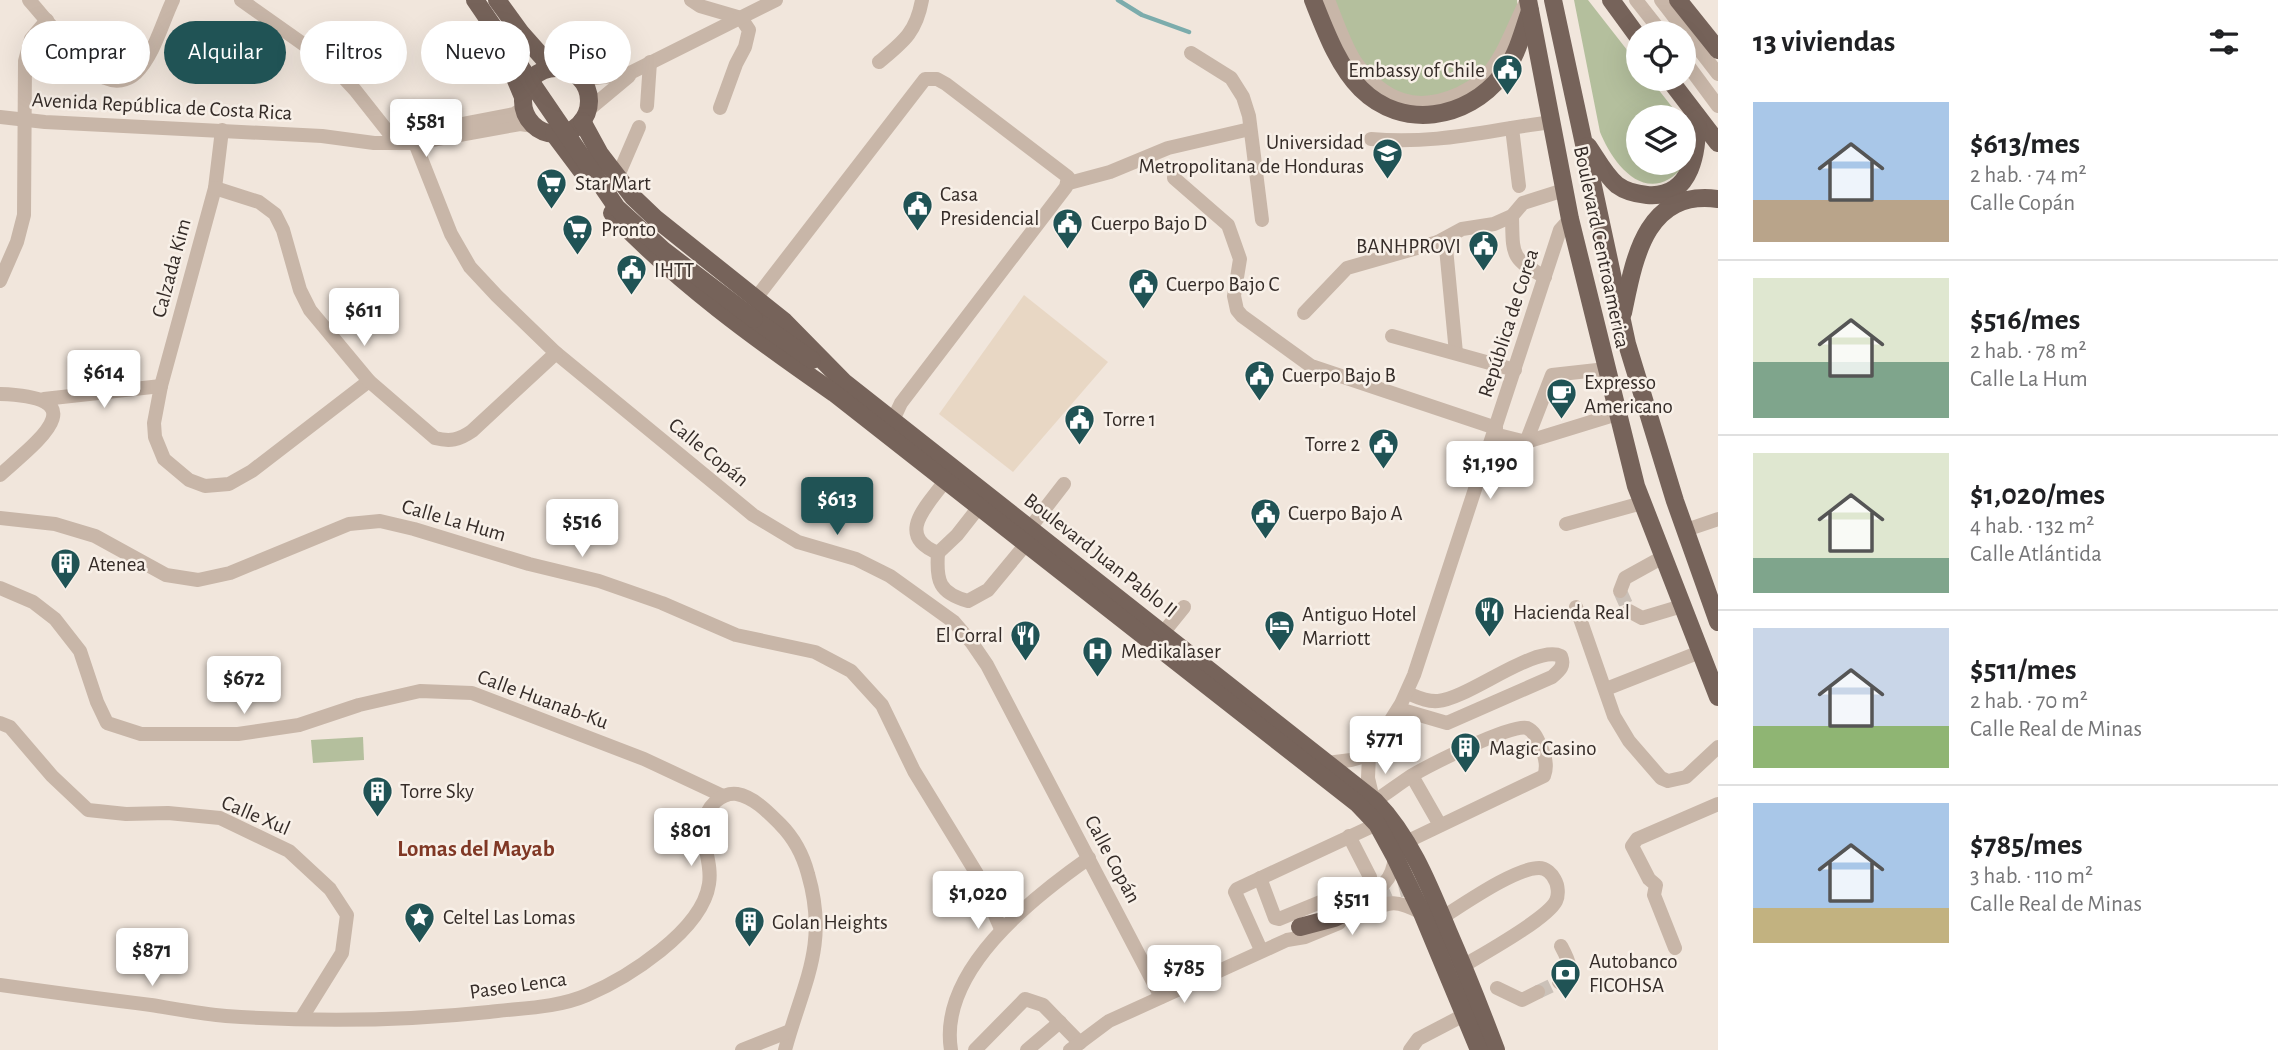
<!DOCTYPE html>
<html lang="es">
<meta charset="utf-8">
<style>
:root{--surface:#fff;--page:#f6f6f6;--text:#202124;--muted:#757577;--line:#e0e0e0;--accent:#205355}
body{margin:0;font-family:"Alegreya Sans",sans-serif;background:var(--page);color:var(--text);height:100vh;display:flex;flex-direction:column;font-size:26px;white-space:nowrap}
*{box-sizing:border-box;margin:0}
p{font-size:23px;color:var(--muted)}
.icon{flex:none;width:38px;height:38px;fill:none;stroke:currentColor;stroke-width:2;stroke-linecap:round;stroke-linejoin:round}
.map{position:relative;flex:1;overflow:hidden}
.panel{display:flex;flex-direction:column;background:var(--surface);width:560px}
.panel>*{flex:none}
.hud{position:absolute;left:21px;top:21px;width:665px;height:63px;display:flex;gap:14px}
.controls{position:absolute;left:1626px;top:21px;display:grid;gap:14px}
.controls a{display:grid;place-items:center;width:70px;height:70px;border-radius:50%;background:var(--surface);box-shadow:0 7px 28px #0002;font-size:35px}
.price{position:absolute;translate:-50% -60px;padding:0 16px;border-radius:7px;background:#fff;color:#222;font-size:23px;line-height:46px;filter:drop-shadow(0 2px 4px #0008)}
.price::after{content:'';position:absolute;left:50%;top:42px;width:21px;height:16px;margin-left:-10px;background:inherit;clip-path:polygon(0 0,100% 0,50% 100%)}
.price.on{background:var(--accent);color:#fff}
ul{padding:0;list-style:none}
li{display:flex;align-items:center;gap:21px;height:175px;padding:0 35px}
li+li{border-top:2px solid var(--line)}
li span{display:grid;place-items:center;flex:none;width:196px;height:140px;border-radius:0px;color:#555}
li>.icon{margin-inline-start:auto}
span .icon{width:84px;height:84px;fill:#fffc;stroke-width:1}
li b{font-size:30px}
h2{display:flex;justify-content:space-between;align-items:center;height:84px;padding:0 35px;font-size:30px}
.pill{padding:0 24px;border-radius:32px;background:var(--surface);box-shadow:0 7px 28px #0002;font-size:24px;line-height:63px}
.pill.on{background:var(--accent);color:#fff}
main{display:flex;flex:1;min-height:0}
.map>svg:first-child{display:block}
</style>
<main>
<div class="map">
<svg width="1718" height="1050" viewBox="0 0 1718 1050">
<rect width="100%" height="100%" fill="#f1e6dc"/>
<!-- green -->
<g fill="#b4bf9d">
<path d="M1328 0H1517L1518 17 1503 49 1465 91 1401 100 1355 63Z"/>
<path d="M1574 0H1588L1638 64V79H1650L1680 117H1638V163H1683C1681 170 1676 175 1669 179 1637 198 1610 157 1600 132Z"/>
<path d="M363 737 364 760 313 763 311 740Z"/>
</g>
<!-- plaza -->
<path fill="#e8d7c4" d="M1024 295 1108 362 1013 472 939 414Z"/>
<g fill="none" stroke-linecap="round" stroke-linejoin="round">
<!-- stream -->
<path stroke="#7cacac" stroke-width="4.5" d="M1118 0 1142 15 1189 32"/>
<!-- minor-tunnel -->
<g stroke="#cbc1b8" stroke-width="14" stroke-dasharray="14 7" stroke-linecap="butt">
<path d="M1620 591 1629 611"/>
<path d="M1538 992 1559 982"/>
</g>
<!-- major-tunnel -->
<path stroke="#cbc1b8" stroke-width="18" stroke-dasharray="18 9" stroke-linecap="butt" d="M1374 899C1390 892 1404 881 1420 892"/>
<!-- minor -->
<g stroke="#c8b6a8" stroke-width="14">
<path d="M29 0C45 18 86 70 105 78 116 83 127 81 136 73 154 55 162 23 173 0"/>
<path d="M241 0 330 63 355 90 389 133"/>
<path d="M691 0 700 6 741 18 749 30 745 47 736 64 720 108"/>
<path d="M1328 0C1336 19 1345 48 1357 64 1384 101 1417 113 1459 94 1468 89 1480 83 1486 76 1505 55 1514 24 1527 0"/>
<path d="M1636 0 1662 33"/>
<path d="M1661 0 1718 74"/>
<path d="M1191 53 1231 78 1243 97 1249 116 1262 220"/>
<path d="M1684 60 1718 106"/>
<path d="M879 62C903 42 916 33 922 0"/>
<path d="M573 73 595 78 628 74 776 0"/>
<path d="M647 106 650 62"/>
<path d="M587 111 629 76"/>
<path d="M0 117 45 122 322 136 374 143H415L520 124 534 126"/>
<path d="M1512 128 1519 186"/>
<path d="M222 130 215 188 161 386 154 423 155 437 164 459 189 480 205 486 229 484 252 471 369 381"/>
<path d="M393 133H415L514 114 524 108"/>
<path d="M1371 139C1436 145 1488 130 1552 122"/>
<path d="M415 143 451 234 470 267 497 296 556 353 753 515 798 542 856 559 890 576 954 622 972 643 987 665 1161 997"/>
<path d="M617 178 639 127"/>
<path d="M1174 178 1228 225 1240 259 1234 296 1237 310 1242 316 1311 366 1496 428"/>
<path d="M1069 183 1110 172 1168 148 1250 129"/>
<path d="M215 188 259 202 275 214 283 230 300 290 310 310 369 381 435 438C450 442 459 440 472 431L556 353"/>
<path d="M1512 216C1513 255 1510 258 1545 277"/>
<path d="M1438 242 1462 229 1494 224 1512 216 1523 203 1564 190"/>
<path d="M0 281 17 242 24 215 25 61 31 39 47 20"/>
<path d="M756 298 925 79H937L946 84 1068 177 1066 187 901 403 893 420"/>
<path d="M1304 313 1347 268 1438 242 1446 248 1456 353"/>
<path d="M1392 336 1515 370"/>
<path d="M0 394C98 397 38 441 0 475"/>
<path d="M44 399 161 386"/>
<path d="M1494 434 1526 442 1617 414"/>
<path d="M1526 442 1552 375 1606 369"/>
<path d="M945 481C928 505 894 535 938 553L957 535 979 507"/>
<path d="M0 518 55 524 95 536 166 575 198 580 230 573 349 524 380 521 414 529 529 564 599 581 662 603 736 635 815 652 851 671 882 705 914 771 977 874 1001 929"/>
<path d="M1566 524 1642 503"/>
<path d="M1030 528 1064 484"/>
<path d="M1686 530 1718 519"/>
<path d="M938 553C936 581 939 593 968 601L988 590 1026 544"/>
<path d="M0 588 33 602 55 619 80 651 97 702 107 723 141 734H238L299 725 359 705 420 691 472 693 644 759 723 796"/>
<path d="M1620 591 1625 578 1663 557"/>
<path d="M1576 607 1614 716 1629 741 1661 778 1668 781 1686 777 1718 747"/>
<path d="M1629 611 1642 618 1682 606"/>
<path d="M1163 633 1184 607"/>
<path d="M1606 689 1700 652"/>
<path d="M1399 709 1447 723 1552 677C1560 670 1565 666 1561 656 1535 644 1468 699 1438 701 1427 702 1417 697 1407 693"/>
<path d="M0 723 10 727 52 776 88 810 126 814 168 813 220 818 289 851 330 889 347 915 342 953 301 1019"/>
<path d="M1327 763 1351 760 1369 755"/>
<path d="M1412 776 1440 825"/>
<path d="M1373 799 1368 778 1369 755 1401 704 1414 675 1560 230 1570 219"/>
<path d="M1375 801C1387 793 1399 784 1411 776 1428 766 1512 723 1527 728 1534 731 1537 738 1540 745 1545 755 1548 766 1544 776L1406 842"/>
<path d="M1260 878 1275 918 1279 919 1367 883 1370 877 1349 836"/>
<path d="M1360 898C1382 887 1392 882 1395 857"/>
<path d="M1361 914C1390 902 1393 898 1422 913"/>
<path d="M1443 917C1464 904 1515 868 1539 868 1546 868 1552 874 1555 880 1558 885 1559 895 1556 901 1547 919 1483 954 1463 966"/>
<path d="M1675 948 1654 895 1656 885 1649 879 1632 846 1637 839 1718 804"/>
<path d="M1261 950 1235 892 1237 889 1377 824"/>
<path d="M1559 982C1577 975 1568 959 1561 946"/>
<path d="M0 985C50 992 101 999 151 1005 176 1009 201 1014 226 1016 313 1022 403 1021 489 1012 521 1008 557 1008 587 995 627 978 702 931 709 884 714 854 689 827 716 801 722 796 729 793 737 794 754 797 769 813 780 824 794 838 803 855 808 874 829 946 803 983 785 1050"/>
<path d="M1497 988 1522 1000 1538 992"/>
<path d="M742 1050 790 1031"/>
<path d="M951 1050C938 971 1032 898 1089 858"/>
<path d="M975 1050 1025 999 1043 1005 1080 1043"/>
<path d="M1027 1050 1060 1022"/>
<path d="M1070 1050 1109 1021 1287 940 1305 937 1339 923"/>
<path d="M1410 1050 1418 1039 1464 1015"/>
</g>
<!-- major -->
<g stroke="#76635a" stroke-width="18">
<path d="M497 0 521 33 552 68"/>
<path d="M1313 0C1325 30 1338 66 1361 89 1402 130 1467 120 1502 75 1517 57 1522 33 1530 11"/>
<path d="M1528 0 1570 219 1636 486 1718 697"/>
<path d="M1553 0 1627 344 1675 501 1718 622"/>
<path d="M1611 0 1638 37"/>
<path d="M1678 0 1718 50"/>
<path d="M490 35 515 78 523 97"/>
<circle cx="556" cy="101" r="33"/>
<path d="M1669 79 1718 143"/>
<path d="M582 121 600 154 633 197 655 218 784 321 844 382 1375 801C1410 837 1429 885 1448 931 1465 970 1481 1010 1496 1050"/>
<path d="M554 134 581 170"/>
<path d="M1588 146C1597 159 1605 175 1617 185 1625 191 1637 194 1647 195 1693 199 1698 149 1697 116"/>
<path d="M612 213C677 282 756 339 834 393L1358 804 1377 824 1395 857 1422 913 1479 1050"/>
<path d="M1623 313C1634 260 1645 189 1718 199"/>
<path d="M754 319 812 360"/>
<path d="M1300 927 1334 918 1374 899"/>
</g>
<!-- major-bridge -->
<path stroke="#76635a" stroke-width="18" d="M475 0 617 208 663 250 754 319"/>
</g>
<!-- icons -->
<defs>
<symbol id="civic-pin" viewBox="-11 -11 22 30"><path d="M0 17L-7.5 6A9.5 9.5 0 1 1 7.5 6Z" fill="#205355" stroke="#f8f0e8"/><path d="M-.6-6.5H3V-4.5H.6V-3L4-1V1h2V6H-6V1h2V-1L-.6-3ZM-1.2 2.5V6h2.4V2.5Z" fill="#fff"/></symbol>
<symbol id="university-pin" viewBox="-11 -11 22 30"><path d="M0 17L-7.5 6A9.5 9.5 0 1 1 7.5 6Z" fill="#205355" stroke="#f8f0e8"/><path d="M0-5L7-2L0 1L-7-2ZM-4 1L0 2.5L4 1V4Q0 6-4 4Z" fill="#fff"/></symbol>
<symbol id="supermarket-pin" viewBox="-11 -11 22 30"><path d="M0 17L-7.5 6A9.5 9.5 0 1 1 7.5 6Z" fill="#205355" stroke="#f8f0e8"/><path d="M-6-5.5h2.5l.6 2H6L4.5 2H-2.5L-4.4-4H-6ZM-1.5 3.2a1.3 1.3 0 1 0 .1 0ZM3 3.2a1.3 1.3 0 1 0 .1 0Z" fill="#fff"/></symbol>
<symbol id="cafe-pin" viewBox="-11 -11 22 30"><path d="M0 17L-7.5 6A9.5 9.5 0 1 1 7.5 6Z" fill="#205355" stroke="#f8f0e8"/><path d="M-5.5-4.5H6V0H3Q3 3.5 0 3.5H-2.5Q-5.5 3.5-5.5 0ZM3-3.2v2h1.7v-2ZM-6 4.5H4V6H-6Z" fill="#fff"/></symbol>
<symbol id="building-pin" viewBox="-11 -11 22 30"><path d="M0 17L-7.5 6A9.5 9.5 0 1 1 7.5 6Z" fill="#205355" stroke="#f8f0e8"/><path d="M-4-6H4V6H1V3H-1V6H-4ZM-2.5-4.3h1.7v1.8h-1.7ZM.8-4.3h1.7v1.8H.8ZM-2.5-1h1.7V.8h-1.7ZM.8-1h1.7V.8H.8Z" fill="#fff"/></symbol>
<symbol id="restaurant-pin" viewBox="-11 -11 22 30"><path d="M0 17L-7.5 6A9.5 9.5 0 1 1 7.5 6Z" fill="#205355" stroke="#f8f0e8"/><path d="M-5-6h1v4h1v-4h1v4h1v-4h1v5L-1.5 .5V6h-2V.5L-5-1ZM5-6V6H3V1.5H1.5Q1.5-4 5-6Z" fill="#fff"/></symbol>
<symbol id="hotel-pin" viewBox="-11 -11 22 30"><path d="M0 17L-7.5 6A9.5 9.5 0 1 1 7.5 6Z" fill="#205355" stroke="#f8f0e8"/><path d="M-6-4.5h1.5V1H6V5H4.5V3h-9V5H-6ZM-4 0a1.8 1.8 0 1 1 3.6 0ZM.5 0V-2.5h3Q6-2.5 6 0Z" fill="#fff"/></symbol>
<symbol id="hospital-pin" viewBox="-11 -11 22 30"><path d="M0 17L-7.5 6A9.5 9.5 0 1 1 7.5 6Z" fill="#205355" stroke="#f8f0e8"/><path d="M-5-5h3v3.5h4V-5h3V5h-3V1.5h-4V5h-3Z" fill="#fff"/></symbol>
<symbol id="sight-pin" viewBox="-11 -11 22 30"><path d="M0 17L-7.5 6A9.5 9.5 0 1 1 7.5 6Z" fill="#205355" stroke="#f8f0e8"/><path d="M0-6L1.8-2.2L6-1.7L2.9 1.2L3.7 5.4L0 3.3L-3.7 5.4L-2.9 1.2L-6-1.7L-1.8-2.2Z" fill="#fff"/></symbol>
<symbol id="bank-pin" viewBox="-11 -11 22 30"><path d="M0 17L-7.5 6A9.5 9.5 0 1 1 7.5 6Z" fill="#205355" stroke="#f8f0e8"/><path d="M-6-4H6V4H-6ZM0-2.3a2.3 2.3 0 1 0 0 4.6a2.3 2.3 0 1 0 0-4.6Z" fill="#fff"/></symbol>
</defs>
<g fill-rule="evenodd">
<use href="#civic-pin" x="1490" y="52" width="35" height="47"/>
<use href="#university-pin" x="1370" y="136" width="35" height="47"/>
<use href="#supermarket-pin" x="534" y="166" width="35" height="47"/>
<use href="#civic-pin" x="900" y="188" width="35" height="47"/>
<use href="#civic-pin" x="1050" y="206" width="35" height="47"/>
<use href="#supermarket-pin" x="560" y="212" width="35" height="47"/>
<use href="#civic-pin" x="1466" y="228" width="35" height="47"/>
<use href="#civic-pin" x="614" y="252" width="35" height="47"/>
<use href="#civic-pin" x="1126" y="266" width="35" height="47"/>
<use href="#civic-pin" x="1242" y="358" width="35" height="47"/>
<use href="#cafe-pin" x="1544" y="376" width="35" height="47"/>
<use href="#civic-pin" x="1062" y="402" width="35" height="47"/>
<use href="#civic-pin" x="1366" y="426" width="35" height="47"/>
<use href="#civic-pin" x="1248" y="496" width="35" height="47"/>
<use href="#building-pin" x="48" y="546" width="35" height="47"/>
<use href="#restaurant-pin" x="1472" y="594" width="35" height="47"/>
<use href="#hotel-pin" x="1262" y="608" width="35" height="47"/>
<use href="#restaurant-pin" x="1008" y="618" width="35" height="47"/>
<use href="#hospital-pin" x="1080" y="634" width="35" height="47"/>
<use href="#building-pin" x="1448" y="730" width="35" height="47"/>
<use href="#building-pin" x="360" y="774" width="35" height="47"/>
<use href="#sight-pin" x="402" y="900" width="35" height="47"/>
<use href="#building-pin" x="732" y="904" width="35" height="47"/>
<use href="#bank-pin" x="1548" y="956" width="35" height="47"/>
</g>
<g text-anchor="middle" stroke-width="5" stroke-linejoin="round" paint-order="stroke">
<!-- poi labels -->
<g font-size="21" fill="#352c28" stroke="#f8f0e8" text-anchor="start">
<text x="1485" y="77" text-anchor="end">Embassy of Chile</text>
<text x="1364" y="149" text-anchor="end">Universidad<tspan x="1364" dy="24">Metropolitana de Honduras</tspan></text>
<text x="575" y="190">Star Mart</text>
<text x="940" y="201">Casa<tspan x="940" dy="24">Presidencial</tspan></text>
<text x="1091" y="230">Cuerpo Bajo D</text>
<text x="601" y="236">Pronto</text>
<text x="1461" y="253" text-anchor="end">BANHPROVI</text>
<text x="654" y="277">IHTT</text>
<text x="1166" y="291">Cuerpo Bajo C</text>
<text x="1282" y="382">Cuerpo Bajo B</text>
<text x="1584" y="389">Expresso<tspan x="1584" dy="24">Americano</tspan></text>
<text x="1103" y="426">Torre 1</text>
<text x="1360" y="451" text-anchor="end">Torre 2</text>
<text x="1288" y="520">Cuerpo Bajo A</text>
<text x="88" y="571">Atenea</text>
<text x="1513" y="619">Hacienda Real</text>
<text x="1302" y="621">Antiguo Hotel<tspan x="1302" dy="24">Marriott</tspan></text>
<text x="1003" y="642" text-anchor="end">El Corral</text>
<text x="1121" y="658">Medikalaser</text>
<text x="1489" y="755">Magic Casino</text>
<text x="400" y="798">Torre Sky</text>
<text x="443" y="924">Celtel Las Lomas</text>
<text x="772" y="929">Golan Heights</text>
<text x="1589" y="968">Autobanco<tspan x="1589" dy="24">FICOHSA</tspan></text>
</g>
<!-- street labels -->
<g font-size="21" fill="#352c28" stroke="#f8f0e8">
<text transform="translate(162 106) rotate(3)" y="7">Avenida República de Costa Rica</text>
<text transform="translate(1602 247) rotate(78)" y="7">Boulevard Centroamerica</text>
<text transform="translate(171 268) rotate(-75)" y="7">Calzada Kim</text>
<text transform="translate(1508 323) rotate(-72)" y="7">República de Corea</text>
<text transform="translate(709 452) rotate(39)" y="7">Calle Copán</text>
<text transform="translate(454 520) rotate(16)" y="7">Calle La Hum</text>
<text transform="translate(1101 555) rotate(38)" y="7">Boulevard Juan Pablo II</text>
<text transform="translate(543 699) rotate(20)" y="7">Calle Huanab-Ku</text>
<text transform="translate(256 815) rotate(23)" y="7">Calle Xul</text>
<text transform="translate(1113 859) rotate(62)" y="7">Calle Copán</text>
<text transform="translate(518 985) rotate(-8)" y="7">Paseo Lenca</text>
</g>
<!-- neighbourhood labels -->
<g font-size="23" font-weight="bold" fill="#803825" stroke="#f8f0e8">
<text x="476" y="856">Lomas del Mayab</text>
</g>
</g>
</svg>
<div class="controls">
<a><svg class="icon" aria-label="locate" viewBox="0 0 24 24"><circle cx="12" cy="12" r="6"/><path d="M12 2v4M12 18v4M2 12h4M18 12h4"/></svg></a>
<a><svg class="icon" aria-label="layers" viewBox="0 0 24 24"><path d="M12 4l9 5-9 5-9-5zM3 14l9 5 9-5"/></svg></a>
</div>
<b class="price" style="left:426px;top:159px">$581</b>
<b class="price" style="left:364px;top:348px">$611</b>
<b class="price" style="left:104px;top:410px">$614</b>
<b class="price" style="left:1490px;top:501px">$1,190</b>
<b class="price on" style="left:837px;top:537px">$613</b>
<b class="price" style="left:582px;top:559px">$516</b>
<b class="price" style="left:244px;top:716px">$672</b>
<b class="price" style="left:1385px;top:776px">$771</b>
<b class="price" style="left:691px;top:868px">$801</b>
<b class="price" style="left:978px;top:931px">$1,020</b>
<b class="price" style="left:1352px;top:937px">$511</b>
<b class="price" style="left:152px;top:988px">$871</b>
<b class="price" style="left:1184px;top:1005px">$785</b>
<div class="hud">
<a class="pill">Comprar</a>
<a class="pill on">Alquilar</a>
<a class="pill">Filtros</a>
<a class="pill">Nuevo</a>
<a class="pill">Piso</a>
</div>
</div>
<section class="panel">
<h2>13 viviendas<svg class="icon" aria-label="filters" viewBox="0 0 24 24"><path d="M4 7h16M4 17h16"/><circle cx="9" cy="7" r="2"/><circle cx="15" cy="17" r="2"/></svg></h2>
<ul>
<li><span style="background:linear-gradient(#a9c7e8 70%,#b9a48a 0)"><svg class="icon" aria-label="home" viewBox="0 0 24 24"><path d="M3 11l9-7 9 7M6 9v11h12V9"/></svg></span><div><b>$613/mes</b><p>2 hab. · 74 m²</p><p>Calle Copán</p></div></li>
<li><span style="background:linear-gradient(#dfe7d0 60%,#7fa58c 0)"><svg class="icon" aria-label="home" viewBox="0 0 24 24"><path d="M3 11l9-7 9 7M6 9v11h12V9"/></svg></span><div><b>$516/mes</b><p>2 hab. · 78 m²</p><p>Calle La Hum</p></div></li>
<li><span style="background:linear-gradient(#dfe7d0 75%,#7fa58c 0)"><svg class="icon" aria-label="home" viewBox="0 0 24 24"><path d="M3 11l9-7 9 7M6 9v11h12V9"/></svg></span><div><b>$1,020/mes</b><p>4 hab. · 132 m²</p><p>Calle Atlántida</p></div></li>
<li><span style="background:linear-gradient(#c9d6e8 70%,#8fb573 0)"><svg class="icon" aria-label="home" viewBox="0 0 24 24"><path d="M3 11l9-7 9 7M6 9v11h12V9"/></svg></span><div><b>$511/mes</b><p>2 hab. · 70 m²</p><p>Calle Real de Minas</p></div></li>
<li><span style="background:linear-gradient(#a9c7e8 75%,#c2b280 0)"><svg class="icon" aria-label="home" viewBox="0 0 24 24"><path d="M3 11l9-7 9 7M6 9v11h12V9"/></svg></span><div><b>$785/mes</b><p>3 hab. · 110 m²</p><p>Calle Real de Minas</p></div></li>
</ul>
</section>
</main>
